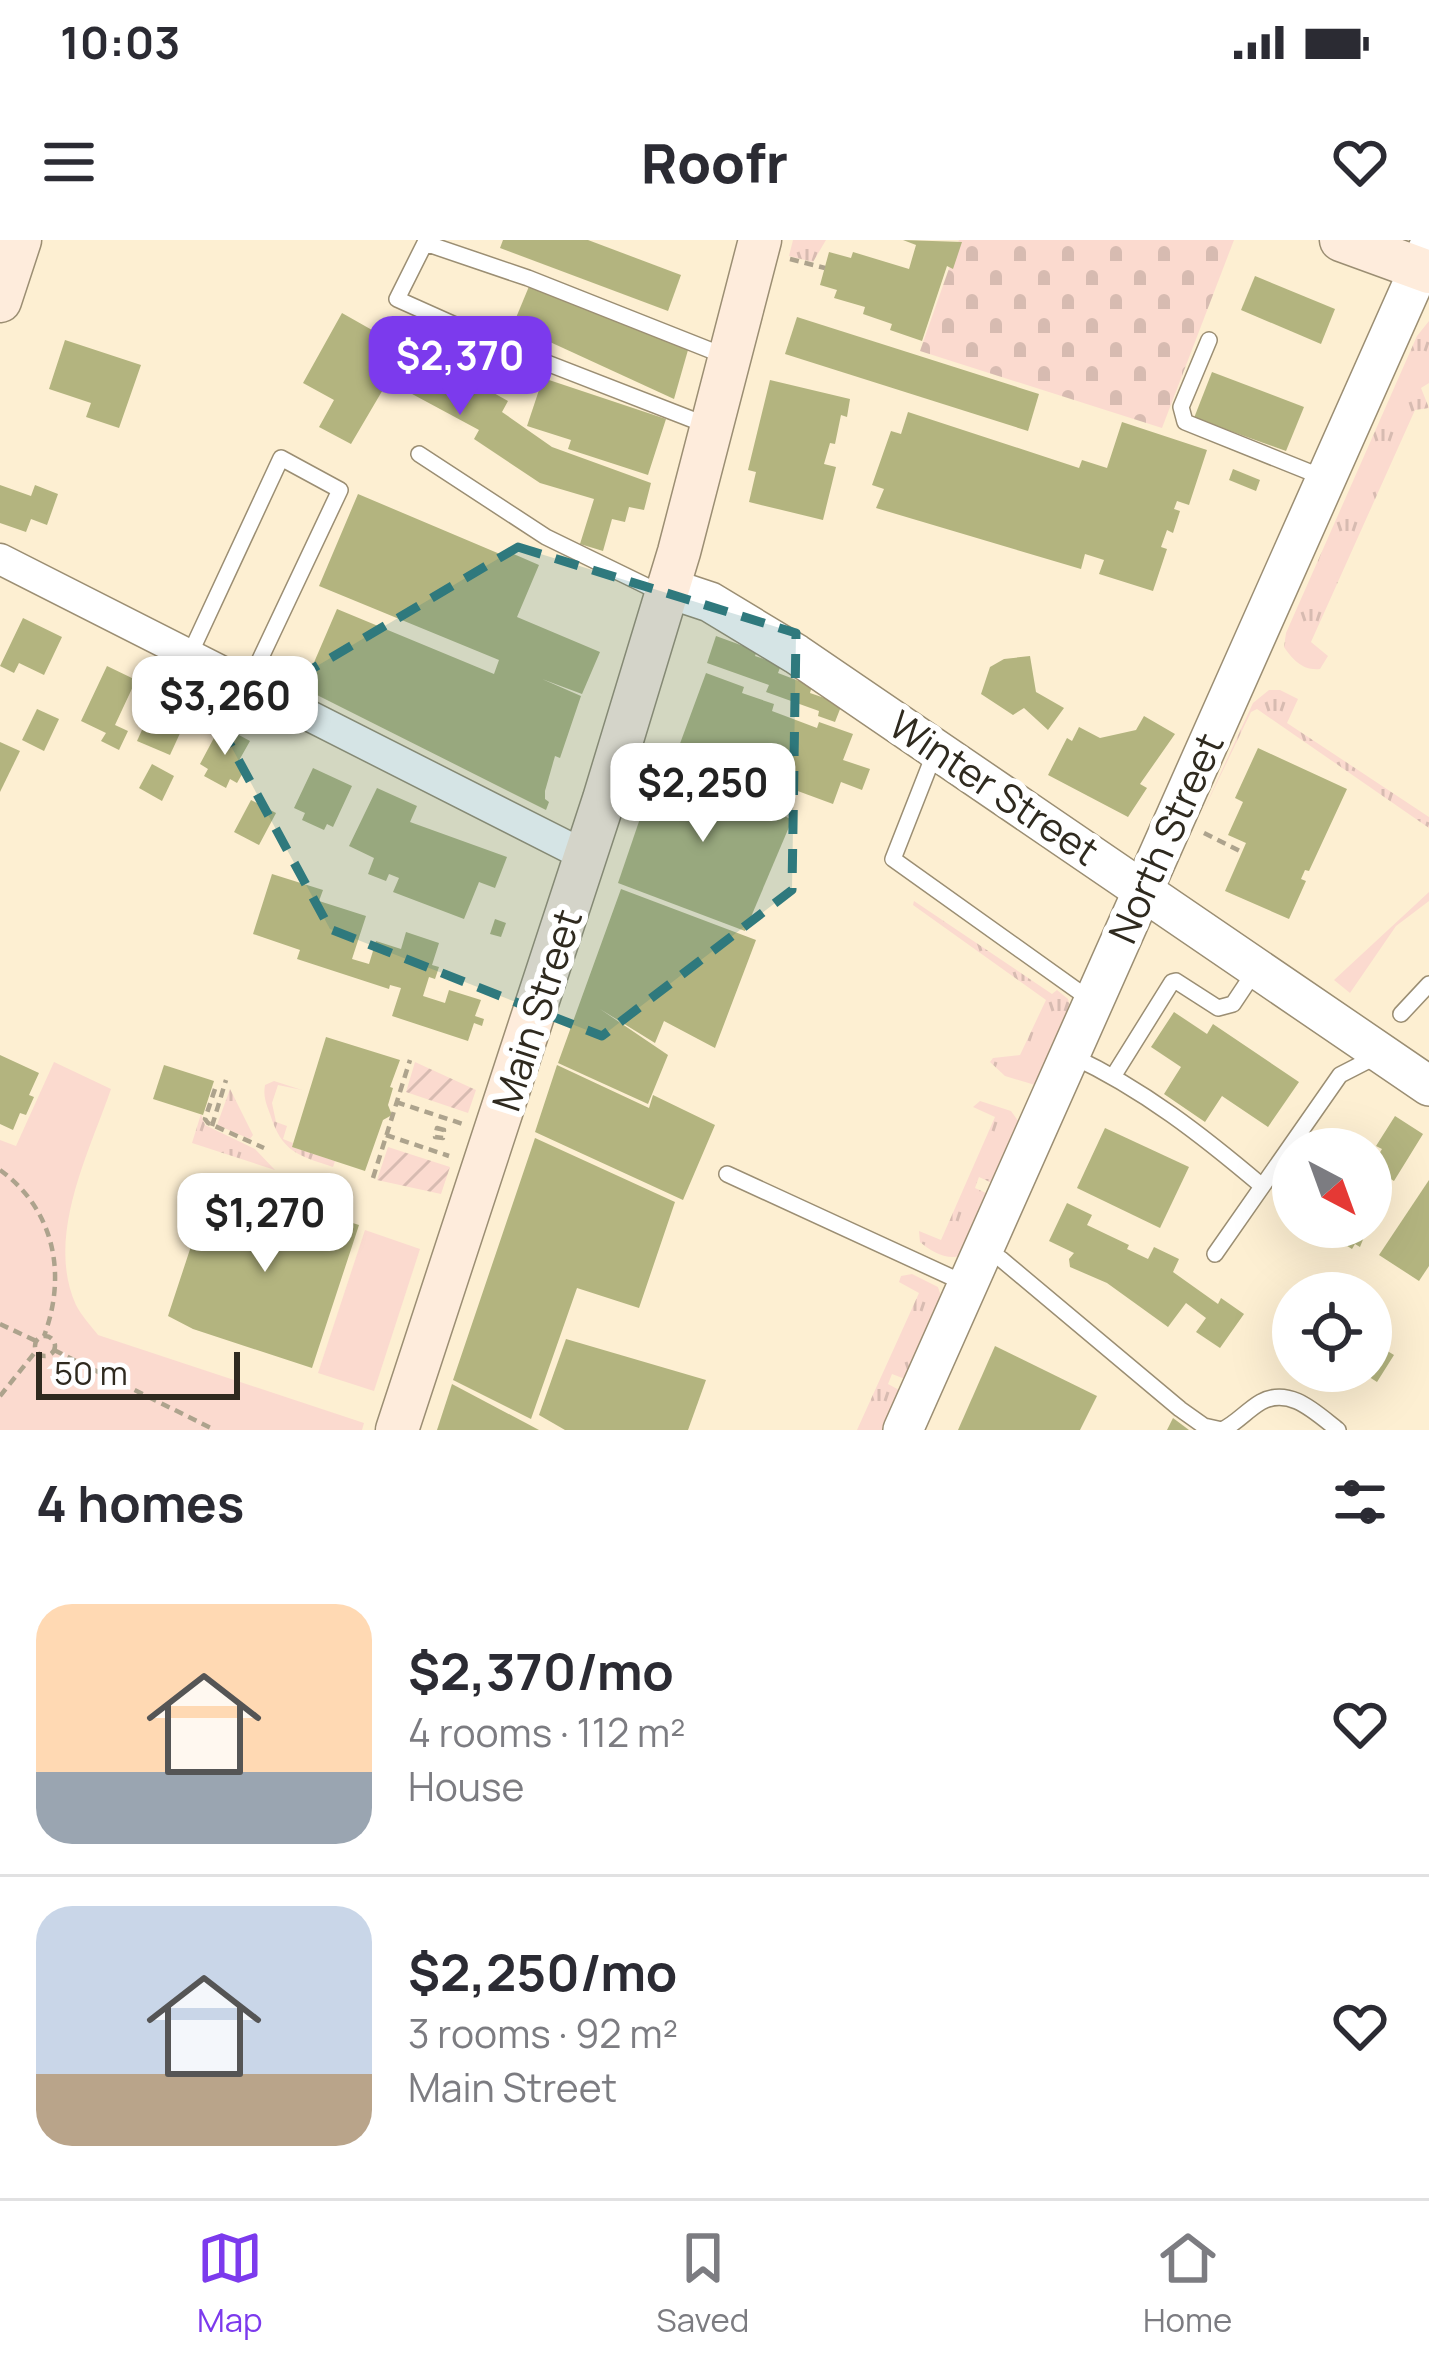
<!DOCTYPE html>
<meta charset="utf-8">
<style>
:root{--surface:#fff;--page:#f7f7f7;--text:#2b2b33;--muted:#7c7c81;--line:#e1e1e2;--accent:#7c3aed}
body{margin:0;font-family:Manrope,sans-serif;background:var(--page);color:var(--text);height:100vh;display:flex;flex-direction:column;font-size:45px;white-space:nowrap}
*{box-sizing:border-box;margin:0}
p{font-size:39px;color:var(--muted)}
.icon{flex:none;width:66px;height:66px;fill:none;stroke:currentColor;stroke-width:2;stroke-linecap:round;stroke-linejoin:round}
.map{position:relative;height:1190px;overflow:hidden}
.sheet{display:flex;flex-direction:column;background:var(--surface);flex:1}
.sheet>*{flex:none}
.needle{width:78px;rotate:139deg}
.fabs{position:absolute;left:1272px;top:888px;display:grid;gap:24px}
.fabs a{display:grid;place-items:center;width:120px;height:120px;border-radius:50%;background:var(--surface);box-shadow:0 12px 48px #0002;font-size:60px}
.scale{position:absolute;left:36px;bottom:30px;width:204px;box-sizing:border-box;padding-left:12px;border:6px solid #2f2a1f;border-top:0;font-size:33px;line-height:42px;white-space:nowrap;color:#2f2a1f;-webkit-text-stroke:9px #fff;paint-order:stroke}
.price{position:absolute;translate:-50% -102px;padding:0 27px;border-radius:24px;background:#fff;color:#222;font-size:39px;line-height:78px;filter:drop-shadow(0 3px 6px #0008)}
.price::after{content:'';position:absolute;left:50%;top:72px;width:36px;height:27px;margin-left:-18px;background:inherit;clip-path:polygon(0 0,100% 0,50% 100%)}
.price.selected{background:var(--accent);color:#fff}
ul{padding:0;list-style:none}
li{display:flex;align-items:center;gap:36px;height:300px;padding:0 36px}
li+li{border-top:3px solid var(--line)}
li span{display:grid;place-items:center;flex:none;width:336px;height:240px;border-radius:36px;color:#555}
li>.icon{margin-inline-start:auto}
span .icon{width:144px;height:144px;fill:#fffc;stroke-width:1}
li b{font-size:51px}
h2{display:flex;justify-content:space-between;align-items:center;height:144px;padding:0 36px;font-size:51px}
.status{display:flex;justify-content:space-between;align-items:center;height:84px;padding:0 60px;background:var(--surface);direction:ltr}
.status svg{height:33px;fill:currentColor}
header{display:flex;justify-content:space-between;align-items:center;height:156px;padding:0 36px;background:var(--surface);font-size:54px;font-weight:800}
.dock{display:flex;justify-content:space-around;align-items:center;height:168px;border-top:3px solid var(--line);background:var(--surface);font-size:33px;color:var(--muted)}
.dock a{display:grid;justify-items:center;gap:6px}
.dock .selected{color:var(--accent)}
.map>svg:first-child{display:block}
</style>
<div class="status"><b>10:03</b><svg viewBox="0 0 49 12"><path d="M0 12V9h3v3zM5 12V6h3v6zM10 12V3h3v9zM15 12V0h3v12zM26 1h20v11H26zM47 4h2v5h-2z"/></svg></div>
<header><svg class="icon" aria-label="menu" viewBox="0 0 24 24"><path d="M4 6h16M4 12h16M4 18h16"/></svg>Roofr<svg class="icon" aria-label="heart" viewBox="0 0 24 24"><path d="M12 20l-8-8c-3-5 5-10 8-4 3-6 11-1 8 4z"/></svg></header>
<div class="map">
<svg width="1429" height="1190" viewBox="0 0 1429 1190">
<defs>
<pattern id="grass-tufts" width="24" height="20" patternUnits="userSpaceOnUse" patternTransform="scale(3)"><rect width="24" height="20" fill="#fbdacf"/><path d="M3 7l-1-3M5 7V3M7 7l1-3M15 17l-1-3M17 17v-4M19 17l1-3" fill="none" stroke="#d7bbb1"/></pattern>
<pattern id="cemetery-stones" width="16" height="16" patternUnits="userSpaceOnUse" patternTransform="scale(3)"><rect width="16" height="16" fill="#fbdacf"/><path d="M2 7V4a2 2 0 0 1 4 0v3zM10 15v-3a2 2 0 0 1 4 0v3z" fill="#d7bbb1"/></pattern>
<pattern id="garden-furrows" width="10" height="10" patternUnits="userSpaceOnUse" patternTransform="scale(3)"><rect width="10" height="10" fill="#fbdacf"/><path d="M-1 1l2-2M0 10L10 0M9 11l2-2" fill="none" stroke="#d7bbb1"/></pattern>
</defs>
<rect width="100%" height="100%" fill="#fdefd2"/>
<!-- grass -->
<g fill="url(#grass-tufts)">
<path d="M793 0H826L813 22 789 16Z"/>
<path d="M1429 81V143L1421 148 1429 168 1415 170 1311 402 1328 416 1320 429C1303 431 1293 420 1284 407L1286 393 1417 96Z"/>
<path d="M1269 450H1280L1298 459 1287 483 1429 577V588L1257 469 1251 472 1199 580 1253 463Z"/>
<path d="M1429 652V661L1396 686 1350 753 1334 740Z"/>
<path d="M914 661 1052 754 1057 750 1068 759 1070 768 1035 845 1005 836 990 822 993 818 1020 815 1046 760 913 665Z"/>
<path d="M274 841 302 850 278 845 272 863 276 882 287 886 283 899 293 903 292 907 335 921 333 927C297 915 282 912 270 874 266 863 263 856 265 845Z"/>
<path d="M230 849 253 895 250 899 217 885Z"/>
<path d="M980 861 1011 871 1019 882 992 943 979 937 975 948 988 954 960 1016C946 1020 930 1011 920 1002L919 991 941 1000 995 877 973 867Z"/>
<path d="M201 874 205 885 255 909 275 930 192 903Z"/>
<path d="M912 1034 938 1047 941 1056 905 1139 892 1134 888 1144 901 1151 885 1190H857L919 1053 899 1042 901 1036Z"/>
</g>
<!-- cemetery -->
<path fill="url(#cemetery-stones)" d="M959 0H1234L1162 188 920 111Z"/>
<!-- park -->
<g fill="#fbdacf">
<path d="M54 822 111 849C89 913 45 997 76 1065 81 1075 91 1086 98 1095L364 1183 362 1190H0V900L16 906Z"/>
<path d="M365 990 420 1009 374 1151 318 1133Z"/>
</g>
<!-- garden -->
<g fill="url(#garden-furrows)">
<path d="M415 822 476 850 468 873 406 852Z"/>
<path d="M388 907 450 927 441 954 377 940Z"/>
</g>
<!-- building -->
<g fill="#b3b47f">
<path d="M503 0H588L681 35 668 71 500 8Z"/>
<path d="M903 0 962 2 953 29 947 26 922 101 890 90 892 84 863 74 865 67 834 58 837 50 820 45 829 12 851 18 853 12 909 29 916 5Z"/>
<path d="M1255 36 1335 69 1321 104 1241 70Z"/>
<path d="M530 44 688 110 674 159 513 85Z"/>
<path d="M342 73 372 90 374 86 508 161 502 172 552 207 651 243 644 270 629 267 625 282 612 279 603 311 580 304 594 259 540 243 474 199 479 190 388 141 351 204 319 187 334 160 303 143Z"/>
<path d="M797 77 1039 154 1028 191 785 114Z"/>
<path d="M65 100 141 125 119 188 86 177 91 163 49 149Z"/>
<path d="M1212 132 1304 167 1286 211 1194 178Z"/>
<path d="M543 138 666 179 648 235 568 209 571 200 527 186Z"/>
<path d="M770 140 850 159 847 177 841 175 835 204 830 203 824 224 836 227 823 280 749 262 756 232 748 230Z"/>
<path d="M908 172 1079 228 1082 220 1107 228 1122 182 1207 210 1189 265 1177 261 1174 269 1180 271 1173 293 1167 290 1161 307 1167 309 1153 351 1099 334 1104 320 1085 314 1081 329 876 268 884 249 872 245 891 191 901 194Z"/>
<path d="M1233 229 1260 240 1256 251 1229 240Z"/>
<path d="M0 245 31 256 35 245 58 254 47 285 31 279 26 292 0 283Z"/>
<path d="M358 254 507 317 509 312 539 325 517 377 600 412 582 454 542 439 581 456 560 518 555 516 545 551V559L549 562 546 570 303 448 337 369 494 434 499 420 319 346Z"/>
<path d="M23 378 62 397 44 435 19 423 14 433 0 426Z"/>
<path d="M716 396 757 411 755 416 781 425 778 433 812 446 810 453 842 464 835 482 818 476 819 471 766 452 769 445 707 423Z"/>
<path d="M1030 416 1036 452 1064 468 1048 490 1024 468 1013 475 981 454 990 427 1004 419Z"/>
<path d="M107 426 136 440 115 485 128 491 119 510 101 501 106 493 81 481Z"/>
<path d="M706 433 744 447 742 453 774 464 772 471 817 488 819 482 853 494 843 520 870 529 862 550 841 542 833 564 795 550 798 543 722 516 718 524 678 509Z"/>
<path d="M160 450 193 465 170 515 137 501Z"/>
<path d="M37 469 59 479 44 511 22 500Z"/>
<path d="M1144 476 1175 494 1140 544 1147 548 1128 577 1048 535 1067 498 1072 501 1079 487 1100 498 1136 490Z"/>
<path d="M226 488 250 501 237 524 245 529 237 543 230 539 226 548 204 536 208 529 200 524 216 494 221 497Z"/>
<path d="M0 502 20 511 0 552Z"/>
<path d="M1258 508 1347 549 1309 631 1305 630 1301 639 1306 641 1289 679 1225 651 1246 603 1228 595 1243 562 1235 558Z"/>
<path d="M663 511 792 580 745 691 618 643Z"/>
<path d="M152 524 174 536 162 561 139 548Z"/>
<path d="M313 528 352 546 333 587 327 584 324 590 302 580 305 573 294 568Z"/>
<path d="M377 548 417 566 410 582 507 617 495 648 479 642 464 679 393 652 399 638 389 634 386 641 368 634 374 618 349 606Z"/>
<path d="M251 560 276 573 259 605 234 592Z"/>
<path d="M272 634 323 650 319 661 366 676 352 719 369 724 376 701 401 709 406 692 439 703 432 725 439 727 435 739 429 737 423 756 445 763 449 750 481 760 475 776 484 779 482 786 474 783 468 801 392 776 401 748 390 745 389 749 297 719 300 710 253 694Z"/>
<path d="M621 649 756 700 715 808 664 781 655 803 600 769 668 815 648 864 558 823Z"/>
<path d="M495 679 506 683 501 697 490 694Z"/>
<path d="M1174 772 1207 794 1213 784 1299 842 1268 887 1222 856 1205 882 1164 854 1181 827 1151 807Z"/>
<path d="M326 797 400 820 390 847 393 848 388 865 392 875 383 880 365 931 292 907Z"/>
<path d="M0 815 39 833 29 855 34 857 26 875 20 873 13 890 0 884Z"/>
<path d="M164 825 214 841 203 875 153 859Z"/>
<path d="M557 825 649 868 653 855 715 885 683 960 535 892Z"/>
<path d="M1395 876 1423 894 1394 941 1371 927 1382 909 1376 906Z"/>
<path d="M1105 888 1189 927 1160 988 1077 948Z"/>
<path d="M535 898 675 962 639 1068 577 1048 531 1179 453 1140Z"/>
<path d="M1429 940V1026L1419 1041 1379 1015Z"/>
<path d="M1371 941 1389 952 1385 958 1390 961 1374 977 1379 980 1371 991Z"/>
<path d="M241 947 359 985 312 1128 193 1089 168 1076 200 979 216 984 227 949 239 953Z"/>
<path d="M1067 963 1092 975 1087 985 1129 1005 1127 1009 1148 1019 1154 1007 1179 1019 1173 1032 1218 1064 1221 1058 1244 1074 1220 1108 1196 1092 1206 1078 1186 1063 1168 1087 1107 1043 1070 1027 1069 1019 1074 1013 1049 1001Z"/>
<path d="M1317 987H1368L1360 1007 1355 1004 1352 1009Z"/>
<path d="M566 1099 706 1140 688 1190H565L539 1175Z"/>
<path d="M1371 1101 1394 1115 1377 1142 1360 1131H1371Z"/>
<path d="M995 1106 1097 1156 1080 1190H958Z"/>
<path d="M452 1144 539 1190H437Z"/>
<path d="M1173 1178 1189 1190H1167Z"/>
</g>
<g fill="none" stroke-linecap="round" stroke-linejoin="round">
<defs>
<g id="service">
<path d="M1209 100 1181 167 1185 182 1322 237"/>
<path d="M709 186 493 102 397 59 425 3 528 38 725 116"/>
<path d="M419 214 546 297 661 353"/>
<path d="M189 416 281 218 340 250 247 447"/>
<path d="M935 512 893 619 1092 761"/>
<path d="M1401 774 1429 744"/>
<path d="M1072 816C1143 849 1203 896 1262 946"/>
<path d="M1114 835 1172 742 1176 741 1218 768 1233 764 1255 731"/>
<path d="M727 934 964 1043"/>
<path d="M986 1013 1001 1019 1180 1169 1204 1186 1222 1190"/>
<path d="M1215 1014 1340 835 1379 815"/>
<path d="M1222 1190C1237 1183 1247 1170 1261 1162 1290 1146 1316 1173 1338 1190"/>
</g>
<path id="minor" d="M0 319 586 616"/>
<g id="tertiary">
<path d="M668 348 710 362 796 414 1429 846"/>
<path d="M903 1190 1429 7"/>
</g>
<g id="secondary">
<path d="M1341 0 1429 32"/>
<path d="M0 61 20 0"/>
<path d="M397 1190 604 559 679 312 760 0"/>
</g>
</defs>
<!-- service casing -->
<use href="#service" stroke="#9b8e73" stroke-width="18"/>
<!-- minor casing -->
<use href="#minor" stroke="#9b8e73" stroke-width="33"/>
<!-- tertiary casing -->
<use href="#tertiary" stroke="#9b8e73" stroke-width="42"/>
<!-- secondary casing -->
<use href="#secondary" stroke="#9b8e73" stroke-width="45"/>
<!-- path -->
<g stroke="#ada38d" stroke-width="4.5" stroke-dasharray="9 6" stroke-linecap="butt">
<path d="M790 19 825 28"/>
<path d="M1204 593 1242 612"/>
<path d="M215 849 205 879 208 883 264 908"/>
<path d="M396 862 463 884"/>
<path d="M212 886 226 840"/>
<path d="M437 888 444 890 443 898 435 897Z"/>
<path d="M386 895 449 916"/>
<path d="M0 930C55 970 67 1035 44 1096"/>
<path d="M373 938 410 820"/>
<path d="M0 1084 36 1101"/>
<circle cx="45" cy="1106" r="10"/>
<path d="M54 1110 215 1190"/>
<path d="M0 1156 36 1111"/>
</g>
<!-- service -->
<use href="#service" stroke="#fff" stroke-width="15"/>
<!-- minor -->
<use href="#minor" stroke="#fff" stroke-width="30"/>
<!-- tertiary -->
<use href="#tertiary" stroke="#fff" stroke-width="39"/>
<!-- secondary -->
<use href="#secondary" stroke="#feecdc" stroke-width="42"/>
</g>
<!-- marked area -->
<path fill="#2f797d" fill-opacity="0.2" stroke="#2f797d" stroke-width="9" stroke-dasharray="24 15" stroke-linejoin="round" d="M518 307 796 393 792 650 602 796 330 689 219 484Z"/>
<g text-anchor="middle" stroke-width="12" stroke-linejoin="round" paint-order="stroke">
<!-- street labels -->
<g font-size="39" fill="#2f2a1f" stroke="#fff">
<text transform="translate(994 548) rotate(34)" y="14">Winter Street</text>
<text transform="translate(1166 598) rotate(-66)" y="14">North Street</text>
<text transform="translate(537 770) rotate(-72)" y="14">Main Street</text>
</g>
</g>
</svg>
<div class="fabs">
<a><svg class="needle" viewBox="-14 -14 28 28"><path d="M0-13l5 13h-10z" fill="#e53935"/><path d="M0 13l5-13h-10z" fill="#7c7c81"/></svg></a>
<a><svg class="icon" aria-label="locate" viewBox="0 0 24 24"><circle cx="12" cy="12" r="6"/><path d="M12 2v4M12 18v4M2 12h4M18 12h4"/></svg></a>
</div>
<div class="scale">50 m</div>
<b class="price selected" style="left:460px;top:178px">$2,370</b>
<b class="price" style="left:225px;top:518px">$3,260</b>
<b class="price" style="left:703px;top:605px">$2,250</b>
<b class="price" style="left:265px;top:1035px">$1,270</b>
</div>
<section class="sheet">
<h2>4 homes<svg class="icon" aria-label="filters" viewBox="0 0 24 24"><path d="M4 7h16M4 17h16"/><circle cx="9" cy="7" r="2"/><circle cx="15" cy="17" r="2"/></svg></h2>
<ul>
<li><span style="background:linear-gradient(#ffd9b3 70%,#9aa5b1 0)"><svg class="icon" aria-label="home" viewBox="0 0 24 24"><path d="M3 11l9-7 9 7M6 9v11h12V9"/></svg></span><div><b>$2,370/mo</b><p>4 rooms · 112 m²</p><p>House</p></div><svg class="icon" aria-label="heart" viewBox="0 0 24 24"><path d="M12 20l-8-8c-3-5 5-10 8-4 3-6 11-1 8 4z"/></svg></li>
<li><span style="background:linear-gradient(#c9d6e8 70%,#b9a48a 0)"><svg class="icon" aria-label="home" viewBox="0 0 24 24"><path d="M3 11l9-7 9 7M6 9v11h12V9"/></svg></span><div><b>$2,250/mo</b><p>3 rooms · 92 m²</p><p>Main Street</p></div><svg class="icon" aria-label="heart" viewBox="0 0 24 24"><path d="M12 20l-8-8c-3-5 5-10 8-4 3-6 11-1 8 4z"/></svg></li>
</ul>
</section>
<nav class="dock">
<a class="selected"><svg class="icon" aria-label="map" viewBox="0 0 24 24"><path d="M3 6l6-2 6 2 6-2v14l-6 2-6-2-6 2zM9 4v14M15 6v14"/></svg>Map</a>
<a><svg class="icon" aria-label="saved" viewBox="0 0 24 24"><path d="M7 4h10v16l-5-4-5 4z"/></svg>Saved</a>
<a><svg class="icon" aria-label="home" viewBox="0 0 24 24"><path d="M3 11l9-7 9 7M6 9v11h12V9"/></svg>Home</a>
</nav>
